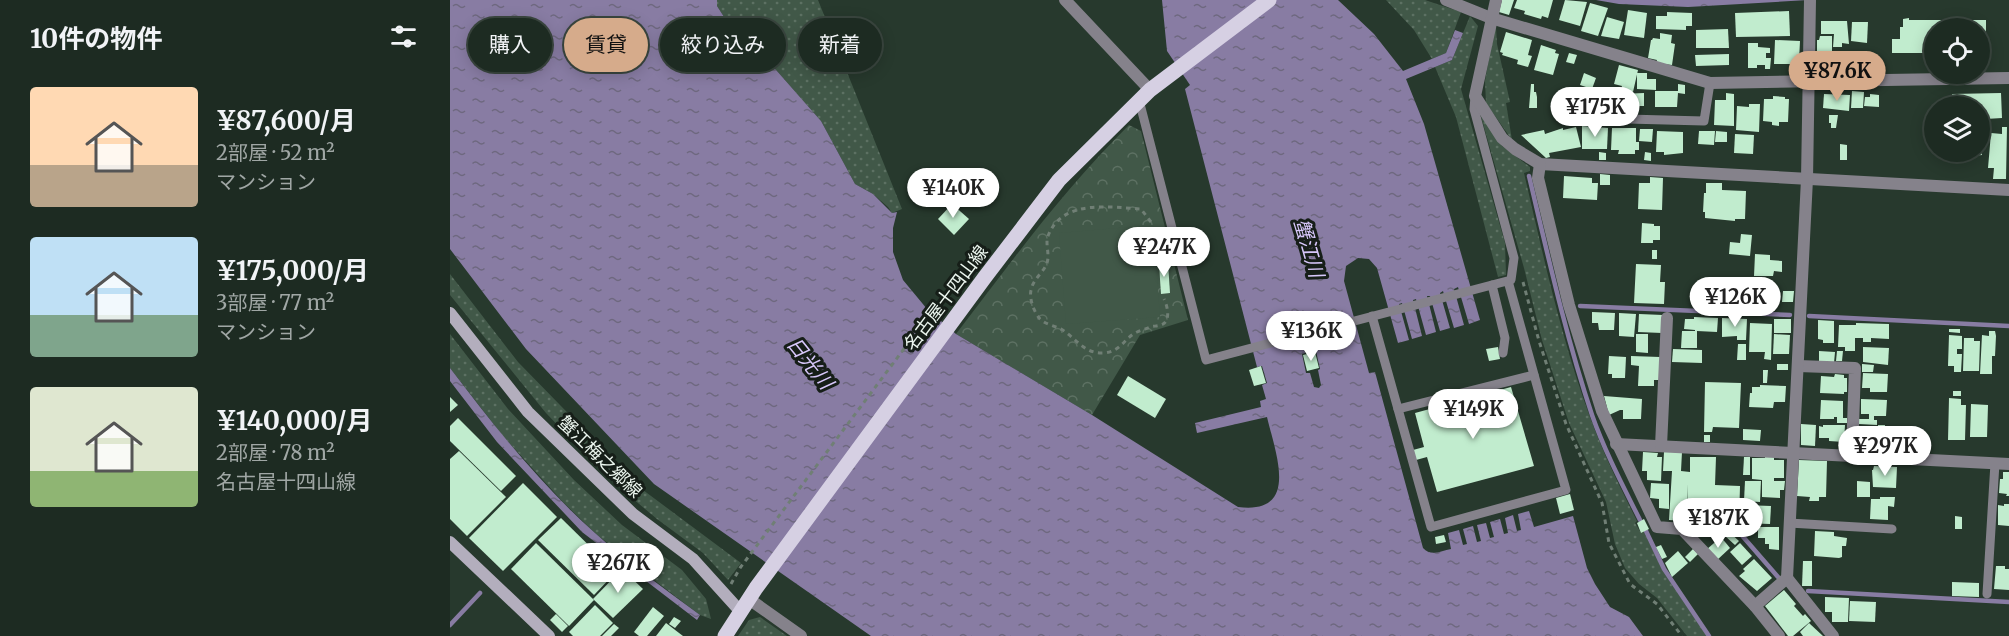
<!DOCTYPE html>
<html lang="ja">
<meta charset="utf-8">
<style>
:root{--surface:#1d2b22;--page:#2a372f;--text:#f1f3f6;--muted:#a0a7a5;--line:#3b4740;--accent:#d6ab8b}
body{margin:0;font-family:Merriweather,"Noto Sans JP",serif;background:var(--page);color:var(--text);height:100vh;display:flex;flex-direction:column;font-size:22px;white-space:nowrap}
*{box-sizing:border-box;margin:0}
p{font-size:20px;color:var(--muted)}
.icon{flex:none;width:33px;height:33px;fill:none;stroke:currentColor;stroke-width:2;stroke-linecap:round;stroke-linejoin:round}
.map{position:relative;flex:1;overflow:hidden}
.drawer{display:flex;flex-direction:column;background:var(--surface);width:450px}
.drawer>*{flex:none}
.top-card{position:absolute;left:18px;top:18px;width:570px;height:54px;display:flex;gap:12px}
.controls{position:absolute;left:1474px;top:18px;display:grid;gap:12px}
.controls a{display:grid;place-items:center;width:66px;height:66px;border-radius:50%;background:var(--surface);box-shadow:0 3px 15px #0003,0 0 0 2px var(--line);font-size:30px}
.price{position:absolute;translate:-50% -51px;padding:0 14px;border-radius:21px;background:#fff;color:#222;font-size:20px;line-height:39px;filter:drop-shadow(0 2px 3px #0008)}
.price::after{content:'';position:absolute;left:50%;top:36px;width:18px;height:14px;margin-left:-9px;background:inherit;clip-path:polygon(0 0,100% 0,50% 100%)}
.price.on{background:var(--accent);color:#111}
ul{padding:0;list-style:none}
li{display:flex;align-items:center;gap:18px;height:150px;padding:0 30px}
li span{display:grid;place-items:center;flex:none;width:168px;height:120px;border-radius:6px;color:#555}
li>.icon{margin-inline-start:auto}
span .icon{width:72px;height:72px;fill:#fffc;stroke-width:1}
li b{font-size:26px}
h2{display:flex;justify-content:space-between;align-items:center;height:72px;padding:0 30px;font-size:26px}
.chip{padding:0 21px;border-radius:27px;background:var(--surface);box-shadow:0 3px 15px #0003,0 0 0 2px var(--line);font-size:21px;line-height:54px}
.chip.on{background:var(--accent);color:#111}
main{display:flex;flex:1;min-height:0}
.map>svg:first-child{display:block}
</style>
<main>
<section class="drawer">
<h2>10件の物件<svg class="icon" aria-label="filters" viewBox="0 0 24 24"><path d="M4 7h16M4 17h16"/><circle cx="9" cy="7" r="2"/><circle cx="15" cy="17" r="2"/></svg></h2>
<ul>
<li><span style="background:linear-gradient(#ffd9b3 65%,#b9a48a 0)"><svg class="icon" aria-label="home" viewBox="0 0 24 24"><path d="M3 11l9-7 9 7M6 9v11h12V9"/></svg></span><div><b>¥87,600/月</b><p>2部屋 · 52 m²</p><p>マンション</p></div></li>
<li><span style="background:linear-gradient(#bfe0f5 65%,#7fa58c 0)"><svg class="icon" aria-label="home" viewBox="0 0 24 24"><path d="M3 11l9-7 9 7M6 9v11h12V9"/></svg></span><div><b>¥175,000/月</b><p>3部屋 · 77 m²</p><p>マンション</p></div></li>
<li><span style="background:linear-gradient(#dfe7d0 70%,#8fb573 0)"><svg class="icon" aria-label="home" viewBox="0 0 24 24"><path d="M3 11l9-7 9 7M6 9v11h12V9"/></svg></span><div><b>¥140,000/月</b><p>2部屋 · 78 m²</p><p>名古屋十四山線</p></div></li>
</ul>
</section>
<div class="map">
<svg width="1559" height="636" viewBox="0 0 1559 636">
<defs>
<pattern id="grass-dots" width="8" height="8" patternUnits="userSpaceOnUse" patternTransform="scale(1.5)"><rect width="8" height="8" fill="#415848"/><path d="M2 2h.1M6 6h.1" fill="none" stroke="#5d7163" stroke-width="1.8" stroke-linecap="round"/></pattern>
<pattern id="park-crowns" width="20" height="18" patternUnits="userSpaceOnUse" patternTransform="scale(1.5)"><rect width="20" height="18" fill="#415848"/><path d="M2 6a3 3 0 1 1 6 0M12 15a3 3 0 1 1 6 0" fill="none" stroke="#5d7163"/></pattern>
<pattern id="water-ripples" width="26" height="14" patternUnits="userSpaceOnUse" patternTransform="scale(1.5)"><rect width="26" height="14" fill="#887ca3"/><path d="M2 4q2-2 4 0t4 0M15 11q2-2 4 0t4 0" fill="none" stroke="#6e687f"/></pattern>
</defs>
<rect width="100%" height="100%" fill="#27392d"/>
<!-- grass -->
<g fill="url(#grass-dots)">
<path d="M267 0H368L452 209 442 213 438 207 423 194 405 184 371 121 305 46 276 20 267 6Z"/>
<path d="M936 0H975L1011 12 996 53 982 59 964 30Z"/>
<path d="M1020 16 1028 26 1011 89 1055 243 1056 275 1048 277 1006 117 985 67 1002 60Z"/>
<path d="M1046 27 1047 44 1060 102 1056 103 1062 140 1036 103 1035 81 1044 31Z"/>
<path d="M1030 113 1052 146 1080 167V171L1074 173C1093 255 1111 338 1140 417 1153 453 1170 487 1187 521L1185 523 1191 533 1194 532 1214 573 1257 636H1237L1207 598 1189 584 1175 568 1165 544 1156 502 1119 423 1092 340 1074 268Z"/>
<path d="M0 274 68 362 193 490 291 563 278 580 253 553 207 519 157 477 96 413 0 295Z"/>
<path d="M0 334 58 409 124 480 172 525 232 570 256 599 261 619 250 615 204 580 146 534 113 502 53 436 0 368Z"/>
<path d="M310 617 337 636H288L299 620Z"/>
</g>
<!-- park -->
<path fill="url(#park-crowns)" d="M679 125 691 131 738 320 690 335 642 415 506 334C561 262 614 189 679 125Z"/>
<!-- pitch -->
<path fill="#415848" d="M703 225 710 317 616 324 609 233Z"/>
<!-- water -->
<g fill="url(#water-ripples)" fill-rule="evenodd">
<path d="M0 0H267V6L276 20 305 46 371 121 405 184 423 194 442 213 447 212 443 228V252L453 280 477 309 506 334 642 415 788 507C851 515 825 452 817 417L747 433 745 423 811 407 810 401 816 399 812 385 817 383 812 366 807 367 735 89 740 85 717 51 712 0H888L924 34 953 71 996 53 1005 30 1013 33 1002 60 956 79 974 124 1030 320 1019 324 1008 287 1004 289 1014 325 1004 328 993 291 990 293 1000 328 990 331 980 296H977L986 332 976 335 966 299 963 300 972 336 962 339 952 303 949 304 959 340 948 343 927 268 919 259 908 258 896 266 894 281 919 373 925 372 973 548C981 557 991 551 1001 549L998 533 1009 530 1013 545 1017 544 1013 529 1023 526 1027 542 1031 541 1027 525 1036 523 1040 538 1044 537 1040 522 1050 519 1054 534 1058 533 1055 518 1063 515 1067 531 1071 530 1068 514 1079 511 1084 527 1123 516 1137 568 1145 584 1160 607 1179 617 1193 636H421L204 484 76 349 0 249ZM857 328 863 351H866L870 369 868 370 871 385 869 388 864 387 860 373H856L852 354 855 353 849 331Z"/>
<path d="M1146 0H1358L1238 7 1169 4Z"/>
<path d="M0 368C44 426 91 485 145 533 178 563 215 589 250 615L247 620 132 532 47 442 0 381Z"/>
</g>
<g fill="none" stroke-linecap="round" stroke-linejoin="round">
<!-- stream -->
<g stroke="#887ca3" stroke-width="4.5">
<path d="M1079 176C1098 256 1116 337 1142 415 1155 452 1173 486 1190 520"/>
<path d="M1130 306 1340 315"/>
<path d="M1359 316 1559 326"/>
<path d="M1243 528 1267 529"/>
<path d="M1279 530 1288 531 1328 577"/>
<path d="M1196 531 1214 569 1259 636"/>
<path d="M1358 591 1559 602"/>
<path d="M0 625 30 593"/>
</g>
</g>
<!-- building -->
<g fill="#c1ecce">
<path d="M1052 0H1064L1059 15 1049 12Z"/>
<path d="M1067 0H1103L1098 18 1092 16 1091 19 1074 14 1075 11 1064 8Z"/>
<path d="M1115 0 1137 2 1130 26 1109 20Z"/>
<path d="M1140 3 1158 8 1148 36 1131 31Z"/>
<path d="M1178 10 1197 13 1194 38 1174 35Z"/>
<path d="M1339 11 1340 36 1286 37 1285 13Z"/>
<path d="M1217 12 1242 13V26H1236V30L1206 29V16H1217Z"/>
<path d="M1157 17 1174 22 1169 39 1151 36Z"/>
<path d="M1459 18V20H1511V28H1485V51H1483V56H1474L1473 53H1442V39H1450V27H1453V19Z"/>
<path d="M1516 20H1536V32H1530V28L1516 27Z"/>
<path d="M1371 21H1397L1399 44 1392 43V47H1383L1384 34H1371Z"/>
<path d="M1402 22H1418L1417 43 1401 41Z"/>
<path d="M1278 29 1279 48H1246V30Z"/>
<path d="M1056 32 1082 40 1078 55 1082 56 1078 67 1067 64 1068 60 1052 55 1053 53 1050 52Z"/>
<path d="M1210 33 1222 35 1221 43 1225 44 1222 65 1206 63 1207 60 1198 58 1201 40H1202L1203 38 1210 39Z"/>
<path d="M1370 36H1382V58H1367V40H1369Z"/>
<path d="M1325 40 1350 41 1349 61H1343L1342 64H1324Z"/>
<path d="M1298 43H1308V47L1320 48V53H1316V58H1321L1320 69H1315V65H1307V68H1298Z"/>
<path d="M1091 45 1106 50 1105 53 1109 54 1103 75 1084 70Z"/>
<path d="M1119 53 1127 55 1124 64 1116 62Z"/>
<path d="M1279 54V65L1246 66 1245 55Z"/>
<path d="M1169 65 1188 70 1183 92 1171 89 1172 86 1164 84Z"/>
<path d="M1134 73 1146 78 1142 89 1130 85Z"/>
<path d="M1187 73H1197V79H1206V90L1187 89Z"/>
<path d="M1081 84H1084V92H1086L1087 97V108H1079Z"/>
<path d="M1228 84 1235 85V94L1228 93 1227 107H1205V91H1228Z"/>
<path d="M1141 90H1164V102H1157V106H1142Z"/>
<path d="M1402 91 1414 92 1413 108H1401Z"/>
<path d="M1194 93V106H1181V109H1172L1171 94Z"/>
<path d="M1276 93 1284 94V126L1264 125 1265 100H1276Z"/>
<path d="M1551 93 1552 118 1536 119V124H1530V106H1503L1502 94Z"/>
<path d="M1374 94 1400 95 1399 111 1373 108Z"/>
<path d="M1420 94 1429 95V107L1414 106 1415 97H1420Z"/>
<path d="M1323 96 1335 97V99H1339L1338 122H1329V126L1322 125V122L1313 121 1314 99H1323Z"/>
<path d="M1299 104H1310L1309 132 1286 130 1287 106 1299 107Z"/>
<path d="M1379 115H1388L1386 128H1381V123H1379Z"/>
<path d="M1132 126 1158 128 1157 149H1132Z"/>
<path d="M1126 127 1131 147 1099 153 1100 157 1096 158 1071 135 1094 130 1095 134 1113 128V130Z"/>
<path d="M1552 127H1557L1556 179H1543L1544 168H1538L1541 133 1552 134Z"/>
<path d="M1162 128H1186V142H1189V150H1185V154H1168L1169 150H1161Z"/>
<path d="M1190 129H1203L1202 142 1189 141Z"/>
<path d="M1207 131 1233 132V153L1214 155V152H1206Z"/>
<path d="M1249 131H1265L1264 145 1248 144Z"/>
<path d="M1266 131 1277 132V142H1265Z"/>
<path d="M1285 134 1304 135 1303 154 1284 153Z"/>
<path d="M1390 144 1397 145V160H1390Z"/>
<path d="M1530 145H1532V155L1522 156V152H1530Z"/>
<path d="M1149 152 1156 153V160H1149Z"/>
<path d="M1195 152 1201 153V161L1194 160Z"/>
<path d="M1150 174 1160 175V185H1150Z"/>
<path d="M1114 176 1142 178V183H1148L1147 200 1113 198Z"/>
<path d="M1200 177 1213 178 1212 210 1188 209 1189 183H1200Z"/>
<path d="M1256 183H1272V190L1296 191 1295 219H1285V221L1255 218V212H1253L1254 193H1256Z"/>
<path d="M502 204 519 219 504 235 488 219Z"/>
<path d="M1192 223 1204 224V226H1210V240H1203V243H1191Z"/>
<path d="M1291 234 1302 235 1300 256 1279 254 1280 242 1290 243Z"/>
<rect x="1202" y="250" width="5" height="9"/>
<path d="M1305 254 1320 255V260L1332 261V272L1324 271 1323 276H1304Z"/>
<path d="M718 263 720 293 711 294 709 264Z"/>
<path d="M1186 264 1211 265 1210 282H1215L1214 304 1184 303Z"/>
<rect x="1305" y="281" width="6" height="8"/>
<path d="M1333 291H1344L1343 302H1332Z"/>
<path d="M1142 312 1165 313 1164 330H1149L1148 323H1142Z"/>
<path d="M1169 313 1186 314 1184 337 1169 336Z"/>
<path d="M1189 314 1213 315 1212 333 1188 332Z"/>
<path d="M1244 317 1268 318 1267 332 1247 331V348H1231L1232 331H1245V330L1234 329 1235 319H1244Z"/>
<path d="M1272 318 1297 319 1296 340H1287V336L1272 337Z"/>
<rect x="1324" y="319" width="17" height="14"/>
<path d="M1368 320 1384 321V343H1373V340L1368 339Z"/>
<path d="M1300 323 1322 324 1321 360 1314 359 1315 352H1299Z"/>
<path d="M1406 323 1439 324V339L1421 338V342H1413V338H1405V351H1395V347H1388L1389 325H1406Z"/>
<path d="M1499 329H1510V333L1499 332Z"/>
<path d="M1539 331H1545L1546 336 1545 356H1542V374H1530L1532 335 1539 336Z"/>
<path d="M1186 334H1198V353L1186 352Z"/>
<path d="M1324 334 1340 335 1339 354H1323Z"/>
<path d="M1499 335 1512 336V349H1507V354H1512L1511 372H1504V366H1498Z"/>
<path d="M1514 338H1524V341H1530L1529 371H1513Z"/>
<path d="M1288 344H1296V360H1287Z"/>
<path d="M1048 347 1050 359 1039 361 1036 349Z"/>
<path d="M1413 347 1439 348 1438 365 1413 362Z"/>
<path d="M1223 349 1252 350V363L1222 362Z"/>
<path d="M1369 351 1385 352 1384 363 1369 362Z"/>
<path d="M1387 351H1393L1392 361H1386Z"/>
<path d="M865 352 869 368 857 371 853 355Z"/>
<path d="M1159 356 1176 357 1175 378H1162V374H1158Z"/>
<path d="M1181 356 1210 357 1209 380H1204V386H1188L1189 366 1181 365Z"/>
<rect x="1327" y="364" width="11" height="6"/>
<path d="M1412 364 1424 365 1423 372H1412Z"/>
<path d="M811 366 816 383 804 386 799 370Z"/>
<path d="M1313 370H1318L1317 383H1313Z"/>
<path d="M1413 373 1438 374 1437 392H1420V388H1412Z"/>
<path d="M1385 374 1394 375V378H1397V392H1394V394L1370 393 1371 376 1384 377Z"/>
<path d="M678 376 716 399 705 418 667 395Z"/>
<path d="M1255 382 1291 383 1289 428 1263 427 1262 432H1254Z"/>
<path d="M1310 385 1336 386 1335 402H1324L1323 408 1299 407 1300 393H1302V387H1310Z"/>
<path d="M1061 387 1084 466 987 492 977 457 966 460 963 450 974 447 965 413Z"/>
<rect x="1503" y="391" width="8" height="5"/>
<path d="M1154 396 1192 399 1191 419H1173V410H1170L1159 415Z"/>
<path d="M0 397 8 405 0 412Z"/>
<path d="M1499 398 1511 399V405H1516L1515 440H1498Z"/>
<path d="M1411 399 1437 400 1436 416H1424V420H1427V425L1409 424V419H1419V414H1411Z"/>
<path d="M1371 400 1393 401V418H1397V423H1387V417H1384V419H1370Z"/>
<path d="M1521 404 1538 405 1537 437H1520Z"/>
<path d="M8 418 66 476 51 491 0 441V426Z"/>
<path d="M1351 424 1366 425 1365 446 1351 445Z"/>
<path d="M1373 425H1395L1394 442 1379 441V438H1369V426L1373 427Z"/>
<path d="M1428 425H1435L1434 443 1418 445V439H1410V427H1428Z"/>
<path d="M1293 429 1311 430 1310 441 1293 440Z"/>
<rect x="1254" y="435" width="6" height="7"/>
<path d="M1409 440H1417V449H1412L1409 446Z"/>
<path d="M9 451 56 497 17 536 0 519V459Z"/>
<path d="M1193 452 1208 453 1207 457H1212L1211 481 1197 480V471H1192Z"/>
<path d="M1214 452H1232L1231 471 1240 472V457H1266L1265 485 1290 486 1289 522H1238V484L1237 521 1219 520 1222 471H1213Z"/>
<path d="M1294 457H1300V475H1293Z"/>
<path d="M1315 457H1324V460H1334V478H1324V481H1335L1334 490H1330V498L1312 497V480L1302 479V458H1315Z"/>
<path d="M1349 460 1377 461 1376 497H1369V501H1359L1360 497 1347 496Z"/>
<path d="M1424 466 1447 467 1446 488 1423 487 1422 470H1423Z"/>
<path d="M1553 472H1559V496H1556L1557 494 1549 493 1550 479H1553Z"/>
<path d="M1295 481H1311L1310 502 1294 501Z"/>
<path d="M1407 481 1420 482V497H1407Z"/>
<path d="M73 483 107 517 53 571 19 538Z"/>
<path d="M1201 483 1219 484V509L1209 508V499L1200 498Z"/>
<path d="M1120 494 1124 510 1110 514 1106 498Z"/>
<path d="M1430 497H1445L1444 507 1438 506V520L1420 519 1421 499H1430Z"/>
<path d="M1554 504H1559V526L1548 525V505L1554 506Z"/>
<path d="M1294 505 1321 506 1320 524 1293 523Z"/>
<path d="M1505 516 1512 517V529H1505Z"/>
<path d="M111 518 166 572 144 595 88 540Z"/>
<path d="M1194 519 1199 529 1191 533 1187 523Z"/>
<path d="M1308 527H1329V550L1319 549V544H1315V538H1308Z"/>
<path d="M1365 531 1384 532V536L1397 538 1396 546H1392V557L1389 558 1364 556Z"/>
<path d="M1279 532 1289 541 1285 545 1275 536Z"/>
<path d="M994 535 996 542 986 544 985 537Z"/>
<path d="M1271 537 1280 548 1266 561 1256 550Z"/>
<path d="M86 543 144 600 119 626 61 569Z"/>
<path d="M1290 543 1302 556 1292 565 1280 552Z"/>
<path d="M1211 545 1217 557 1212 559 1206 547Z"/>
<path d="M1243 549 1248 554 1240 562 1235 557Z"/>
<path d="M1228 551 1238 563 1222 577 1215 563Z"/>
<path d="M1304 559 1322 578 1307 591 1289 576 1295 571 1293 569Z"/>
<path d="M1353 561H1362V586H1352Z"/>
<path d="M1546 566H1555V569H1559V590L1544 589Z"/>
<path d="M172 569 193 589 163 618 143 599Z"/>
<path d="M1502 582 1529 583V597L1502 596Z"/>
<path d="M1334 590 1346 604 1344 606 1353 616 1355 614 1361 621 1343 636H1338L1315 606Z"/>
<path d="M1375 597 1399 598 1398 622H1382V612H1375Z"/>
<path d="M1400 601 1426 602 1425 622 1399 621Z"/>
<path d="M145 605 163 623 150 636H123L119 632Z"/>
<path d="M203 607 214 616 197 636H189L184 632Z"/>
<path d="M106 614 118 626 112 632 100 620Z"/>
<path d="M224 617 231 621 225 628 219 624Z"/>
<path d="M216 623 233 636H206Z"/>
<path d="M1359 623 1373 636H1353L1350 632Z"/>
<path d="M164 624 169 628 161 636H152Z"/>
</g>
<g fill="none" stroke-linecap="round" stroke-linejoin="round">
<!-- path -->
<g stroke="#707f75" stroke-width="3" stroke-dasharray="4.5 4.5" stroke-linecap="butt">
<path d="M701 222 691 209C659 207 612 199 598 236 595 244 600 254 597 263 594 272 583 279 581 290 579 299 584 312 590 319 595 324 604 326 611 329 625 337 634 354 653 353 671 352 674 338 687 332 691 330 696 329 700 327 703 326 710 326 713 324 721 319 717 305 714 299"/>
<path d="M1073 282 1089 341 1116 424 1152 503 1159 543 1180 584 1207 604 1232 636"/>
<path d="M281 584 290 568 492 298"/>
</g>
<!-- lane -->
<g stroke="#85828b" stroke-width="9">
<path d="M689 100 756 360 1061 280 1064 258 1024 109 1025 96"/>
<path d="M1177 119 1254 121 1260 83"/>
<path d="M1042 285 1055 338 1053 353"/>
<path d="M922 316 981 527 1116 490 1058 281"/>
<path d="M948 409 1084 375"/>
<path d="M1339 523 1442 529"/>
<path d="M1537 594 1545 463"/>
</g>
<!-- street -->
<g stroke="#85828b" stroke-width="12">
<path d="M615 0 700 90"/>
<path d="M996 0 1041 18 1260 83 1559 78"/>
<path d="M1046 0 1025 96 1052 138 1065 149 1090 164 1559 190"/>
<path d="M1090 164 1088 178 1119 305 1152 411 1207 527 1232 529 1305 606"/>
<path d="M1348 366 1405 368 1402 455"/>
<path d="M1166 444 1559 464"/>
<path d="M1211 446 1217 318"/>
<path d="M1337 578 1383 636"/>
<path d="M299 599 351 636"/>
<path d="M1329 636 1305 606 1337 578 1357 179 1360 0"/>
</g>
<!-- secondary -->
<g stroke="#b3aebd" stroke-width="12">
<path d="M0 313 78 412 183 514 243 559 290 611"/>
<path d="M0 542 99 636"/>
</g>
<!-- primary -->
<path stroke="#d6d0e3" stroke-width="15" d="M275 636 306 588 535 277 609 180 700 90 819 0"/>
</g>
<g text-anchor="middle" stroke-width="6" stroke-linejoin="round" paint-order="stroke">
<!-- street labels -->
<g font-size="18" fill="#ecf6ef" stroke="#161e18">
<text transform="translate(496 298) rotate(-53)" y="6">名古屋十四山線</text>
<text transform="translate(150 457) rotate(44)" y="6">蟹江梅之郷線</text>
</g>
<!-- water labels -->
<g font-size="20" font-style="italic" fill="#d7c7fa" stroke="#161e18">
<text transform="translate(859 248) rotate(74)" y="7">蟹江川</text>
<text transform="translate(360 363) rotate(51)" y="7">日光川</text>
</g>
</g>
</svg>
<div class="controls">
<a><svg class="icon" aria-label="locate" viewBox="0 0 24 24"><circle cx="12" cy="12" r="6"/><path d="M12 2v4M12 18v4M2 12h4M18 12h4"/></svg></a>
<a><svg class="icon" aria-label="layers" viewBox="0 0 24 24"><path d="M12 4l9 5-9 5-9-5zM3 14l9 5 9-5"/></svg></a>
</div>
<b class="price on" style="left:1387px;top:102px">¥87.6K</b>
<b class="price" style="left:1145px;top:138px">¥175K</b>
<b class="price" style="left:503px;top:219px">¥140K</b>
<b class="price" style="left:714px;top:278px">¥247K</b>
<b class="price" style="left:1285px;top:328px">¥126K</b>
<b class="price" style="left:861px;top:362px">¥136K</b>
<b class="price" style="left:1023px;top:440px">¥149K</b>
<b class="price" style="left:1435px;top:477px">¥297K</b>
<b class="price" style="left:1268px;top:549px">¥187K</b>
<b class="price" style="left:168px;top:594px">¥267K</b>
<div class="top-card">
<a class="chip">購入</a>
<a class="chip on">賃貸</a>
<a class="chip">絞り込み</a>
<a class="chip">新着</a>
</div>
</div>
</main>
